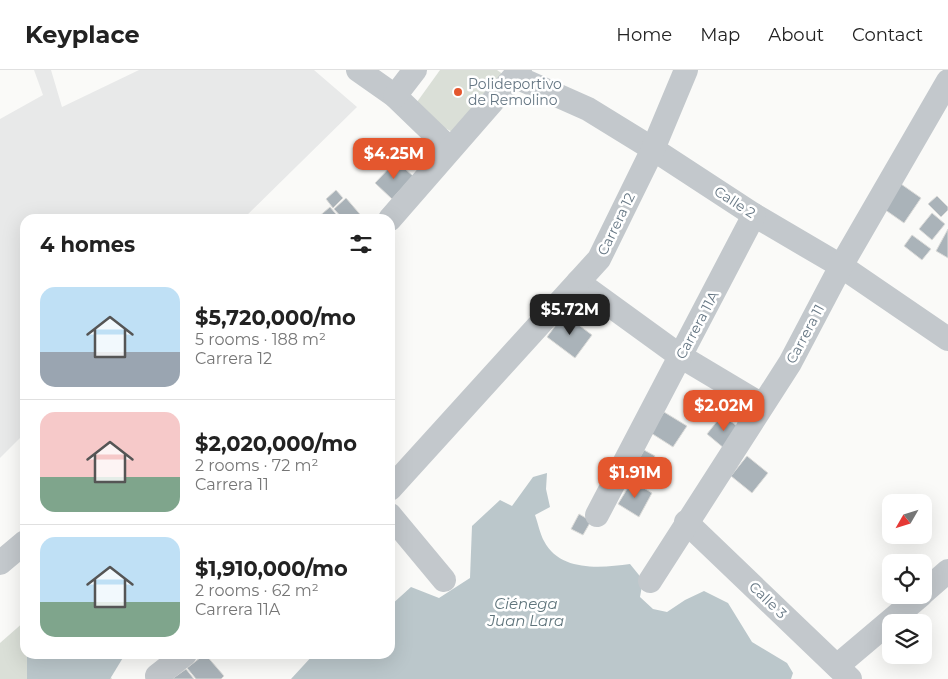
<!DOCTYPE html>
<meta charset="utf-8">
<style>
:root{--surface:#fff;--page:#f2f2f2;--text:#222;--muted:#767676;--line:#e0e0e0;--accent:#e4572e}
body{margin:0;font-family:Montserrat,sans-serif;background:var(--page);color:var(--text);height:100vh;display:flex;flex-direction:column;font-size:19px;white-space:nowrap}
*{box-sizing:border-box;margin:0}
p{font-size:16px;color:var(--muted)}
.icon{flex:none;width:28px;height:28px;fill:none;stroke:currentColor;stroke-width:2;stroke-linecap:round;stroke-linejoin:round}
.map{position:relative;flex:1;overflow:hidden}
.sheet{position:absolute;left:20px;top:144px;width:375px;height:445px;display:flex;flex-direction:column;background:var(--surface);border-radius:15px;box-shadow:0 5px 20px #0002}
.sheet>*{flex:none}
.needle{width:32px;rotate:231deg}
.tools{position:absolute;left:882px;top:424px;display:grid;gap:10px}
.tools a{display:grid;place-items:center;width:50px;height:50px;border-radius:10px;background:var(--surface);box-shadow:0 5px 20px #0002;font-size:25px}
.price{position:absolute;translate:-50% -42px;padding:0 11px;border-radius:10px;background:var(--accent);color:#fff;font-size:16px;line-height:32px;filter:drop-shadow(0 1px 2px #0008)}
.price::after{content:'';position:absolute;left:50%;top:30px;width:15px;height:11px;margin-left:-8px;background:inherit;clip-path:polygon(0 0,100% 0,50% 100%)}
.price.current{background:#222;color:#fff}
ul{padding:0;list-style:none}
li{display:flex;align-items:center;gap:15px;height:125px;padding:0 20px}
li+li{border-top:1px solid var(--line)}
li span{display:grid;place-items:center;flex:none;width:140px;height:100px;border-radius:15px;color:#555}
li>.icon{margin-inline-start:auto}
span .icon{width:60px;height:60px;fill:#fffc;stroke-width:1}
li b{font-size:21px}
h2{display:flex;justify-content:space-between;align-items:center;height:60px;padding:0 20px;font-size:21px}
header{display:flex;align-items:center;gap:30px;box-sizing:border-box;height:70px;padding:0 25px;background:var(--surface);border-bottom:1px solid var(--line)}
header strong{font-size:24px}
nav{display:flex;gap:28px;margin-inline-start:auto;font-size:18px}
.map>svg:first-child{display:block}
</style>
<header>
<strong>Keyplace</strong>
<nav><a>Home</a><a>Map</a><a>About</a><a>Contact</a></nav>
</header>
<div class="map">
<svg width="948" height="609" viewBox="0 0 948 609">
<rect width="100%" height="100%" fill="#fafaf8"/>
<!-- built -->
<path fill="#e8e9e9" d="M34 0H51L62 37 139 0H314L357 37 243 149H25V363L0 388V49L43 25Z"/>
<!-- green -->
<g fill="#dadfd7">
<path d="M440 0H497L504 5 459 66 412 39Z"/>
<path d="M25 551V584H97L112 609H0V573Z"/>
</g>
<!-- water -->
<g fill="#bbc7cb">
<path d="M547 403 546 419 550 437 535 445C538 453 540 464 544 471 560 502 601 498 630 494L643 510 640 527 653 539 667 542 685 530 704 521 728 533 752 572 787 593 793 603 791 609H291L314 584H390V536L411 517 439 528 470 508 472 456 500 430 512 436 533 407Z"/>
<path d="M27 584H124V586L110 609H27Z"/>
</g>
<!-- building -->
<g fill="#aab3b9" stroke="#dcdcda">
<path d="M396 91 413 106 392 129 375 113Z"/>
<path d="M901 114 921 128 904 153 884 139Z"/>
<path d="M336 120 343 128 333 138 326 129Z"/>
<path d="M937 126 948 137V140L941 147 928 134Z"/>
<path d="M346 128 364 149H343L334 139Z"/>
<path d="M330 137 340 149H316Z"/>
<path d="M932 143 945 154 932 170 919 159Z"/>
<path d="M948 159V188L936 181Z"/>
<path d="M912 165 931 179 922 190 904 176Z"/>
<path d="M564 244 592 265 575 288 547 267Z"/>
<path d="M725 314 734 321 725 333 716 326Z"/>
<path d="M735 322 755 335 742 355 722 342Z"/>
<path d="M664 342 687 356 673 377 651 363Z"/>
<path d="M722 345 741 359 725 379 707 364Z"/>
<path d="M644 380 655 386 644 406 633 400Z"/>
<path d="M747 386 768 403 752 423 731 406Z"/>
<path d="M632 411 652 423 639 447 618 434Z"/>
<path d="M579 444 591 451 583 465 571 459Z"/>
<path d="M205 584 224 606 221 609H196L187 598Z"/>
<path d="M186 599 194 609H172Z"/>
</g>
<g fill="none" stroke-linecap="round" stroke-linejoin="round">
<!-- minor -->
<g stroke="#c3c8cc" stroke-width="24">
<path d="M358 0 395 26 450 79"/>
<path d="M516 7 588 39 653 79 754 145 841 196 948 269"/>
<path d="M395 26 415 0"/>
<path d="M390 149 520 0"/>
<path d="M578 212 680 286 762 335"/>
<path d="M390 419 599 189 653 79 686 0"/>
<path d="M390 445 444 510"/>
<path d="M597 445 754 145"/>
<path d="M686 452 850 609"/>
<path d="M0 493 25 472"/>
<path d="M650 511 790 293 841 196 948 11"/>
<path d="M924 522 948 501"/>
<path d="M837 596 921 525"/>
<path d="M160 609 157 606 185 584"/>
</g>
</g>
<!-- markers -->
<circle fill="#e4572e" stroke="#fff" stroke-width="2" cx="458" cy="22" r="5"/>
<g text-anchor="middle" stroke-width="5" stroke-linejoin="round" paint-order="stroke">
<!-- poi labels -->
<g font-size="14" fill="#657683" stroke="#fff" text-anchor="start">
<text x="468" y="19">Polideportivo<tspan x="468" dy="16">de Remolino</tspan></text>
</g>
<!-- street labels -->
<g font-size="14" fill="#657683" stroke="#fff">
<text transform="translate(735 132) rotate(33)" y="5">Calle 2</text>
<text transform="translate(616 154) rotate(-64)" y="5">Carrera 12</text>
<text transform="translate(697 255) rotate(-62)" y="5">Carrera 11A</text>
<text transform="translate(805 264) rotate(-62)" y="5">Carrera 11</text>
<text transform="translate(768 530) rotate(44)" y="5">Calle 3</text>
</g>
<!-- water labels -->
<g font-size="15" font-style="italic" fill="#60757c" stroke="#fff">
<text x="526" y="539">Ciénega<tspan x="526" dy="17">Juan Lara</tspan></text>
</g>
</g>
</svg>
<div class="tools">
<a><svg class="needle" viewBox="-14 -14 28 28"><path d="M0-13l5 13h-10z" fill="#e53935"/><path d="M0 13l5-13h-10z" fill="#767676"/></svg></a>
<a><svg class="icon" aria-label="locate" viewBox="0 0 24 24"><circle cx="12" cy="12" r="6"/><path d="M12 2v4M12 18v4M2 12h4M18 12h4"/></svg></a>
<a><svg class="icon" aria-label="layers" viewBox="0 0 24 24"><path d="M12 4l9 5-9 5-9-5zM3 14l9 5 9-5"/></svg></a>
</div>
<b class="price" style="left:394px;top:110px">$4.25M</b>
<b class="price current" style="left:570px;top:266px">$5.72M</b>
<b class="price" style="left:724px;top:362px">$2.02M</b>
<b class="price" style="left:635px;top:429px">$1.91M</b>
<section class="sheet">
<h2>4 homes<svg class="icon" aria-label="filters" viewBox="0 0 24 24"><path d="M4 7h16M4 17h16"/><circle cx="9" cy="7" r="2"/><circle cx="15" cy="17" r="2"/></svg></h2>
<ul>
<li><span style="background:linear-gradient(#bfe0f5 65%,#9aa5b1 0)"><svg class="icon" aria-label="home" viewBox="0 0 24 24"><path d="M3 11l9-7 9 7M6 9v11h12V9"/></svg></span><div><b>$5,720,000/mo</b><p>5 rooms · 188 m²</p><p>Carrera 12</p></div></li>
<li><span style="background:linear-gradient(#f6c9c9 65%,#7fa58c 0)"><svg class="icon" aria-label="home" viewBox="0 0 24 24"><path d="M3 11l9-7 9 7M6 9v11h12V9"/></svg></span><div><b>$2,020,000/mo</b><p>2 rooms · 72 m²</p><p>Carrera 11</p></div></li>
<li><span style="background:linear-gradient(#bfe0f5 65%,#7fa58c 0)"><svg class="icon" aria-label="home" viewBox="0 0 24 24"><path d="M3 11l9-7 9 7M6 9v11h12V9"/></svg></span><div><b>$1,910,000/mo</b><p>2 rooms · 62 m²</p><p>Carrera 11A</p></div></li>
</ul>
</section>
</div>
